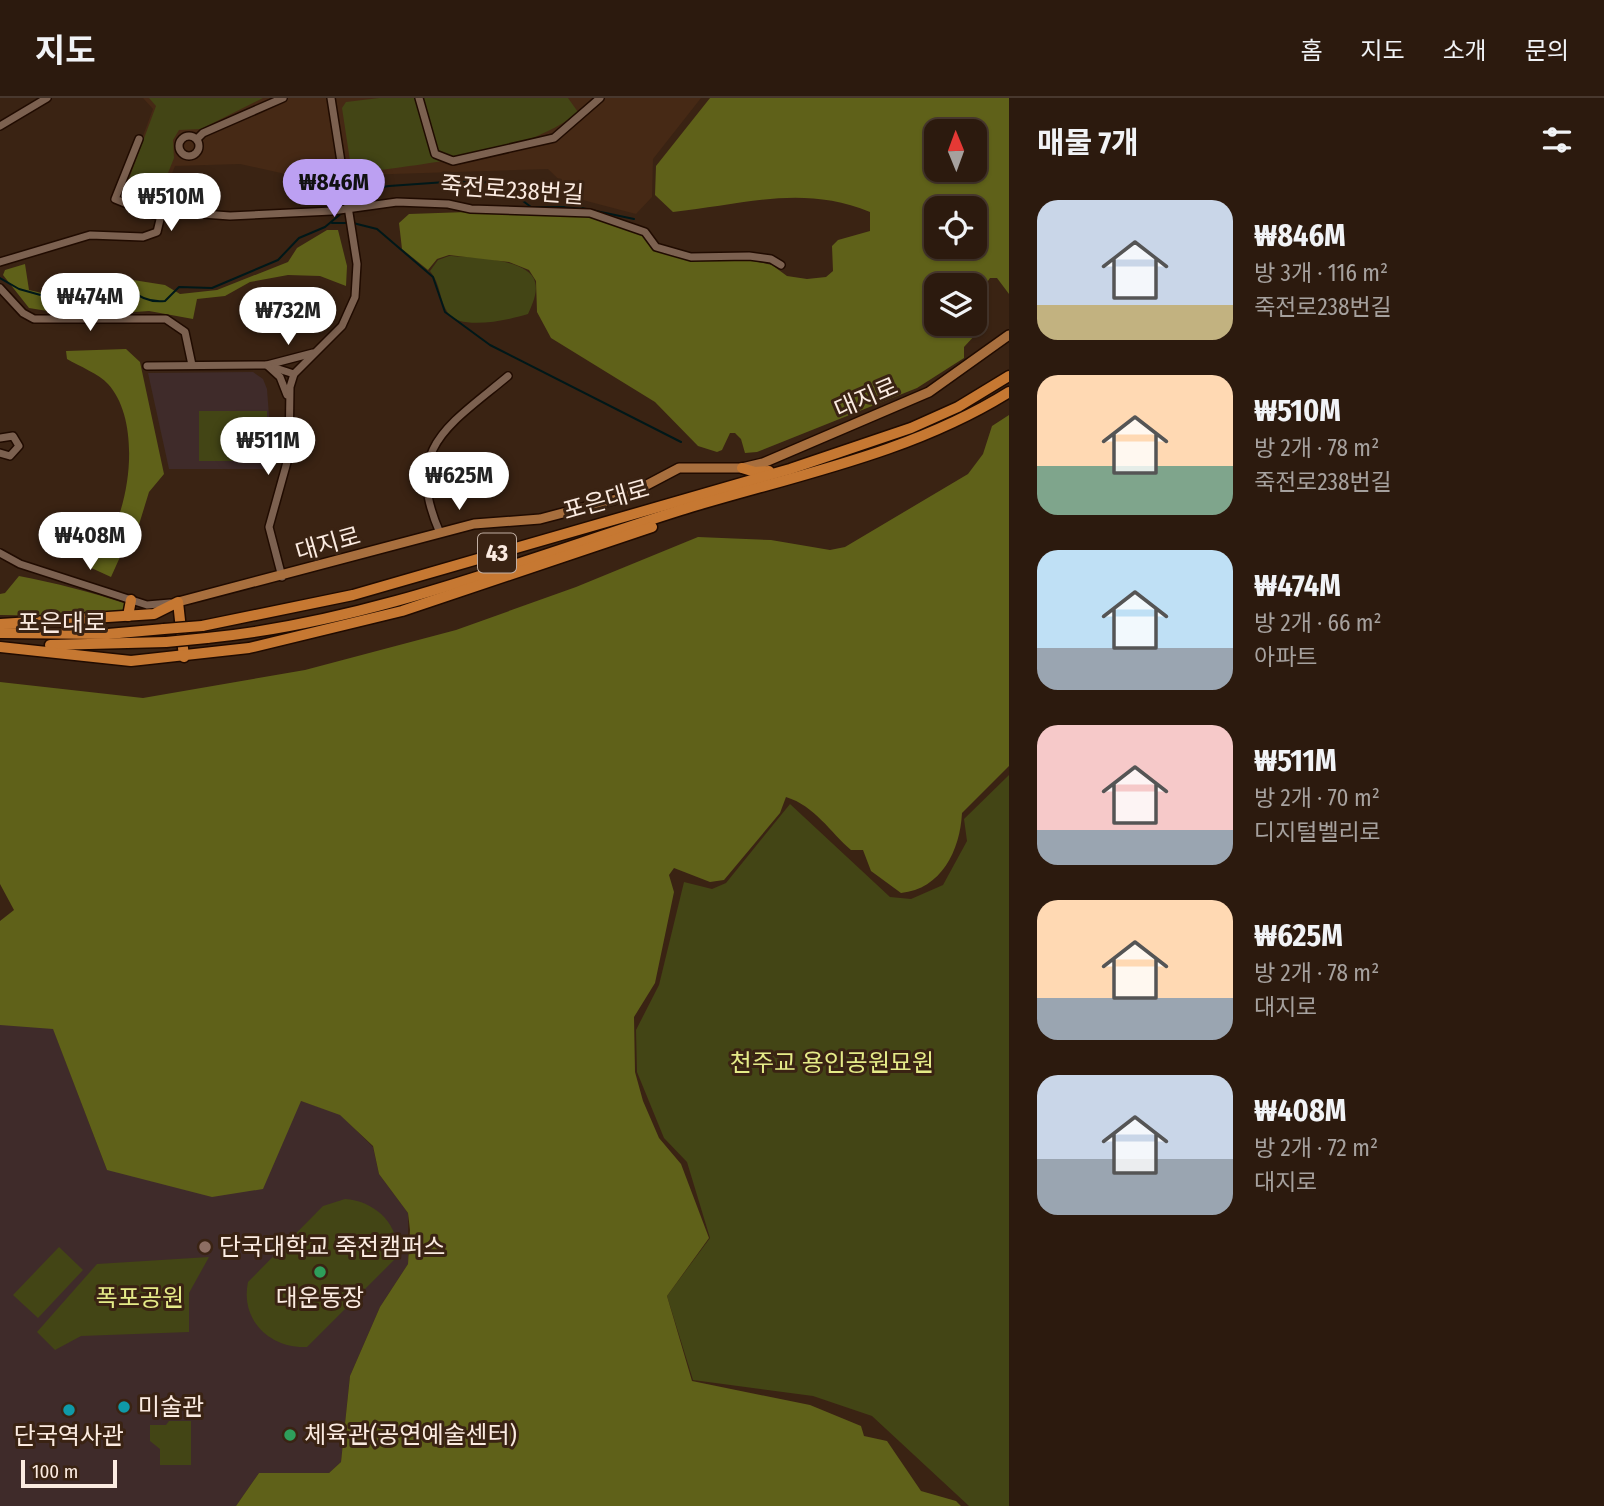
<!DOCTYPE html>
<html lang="ko">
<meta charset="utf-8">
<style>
:root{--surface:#2c1a0e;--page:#38271c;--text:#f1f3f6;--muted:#a6a19e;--line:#48382e;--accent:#bca0f2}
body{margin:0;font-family:"Fira Sans Condensed","Noto Sans KR",sans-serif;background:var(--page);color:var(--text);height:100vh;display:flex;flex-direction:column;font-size:26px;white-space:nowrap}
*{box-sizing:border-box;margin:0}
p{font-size:23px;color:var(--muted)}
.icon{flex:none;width:38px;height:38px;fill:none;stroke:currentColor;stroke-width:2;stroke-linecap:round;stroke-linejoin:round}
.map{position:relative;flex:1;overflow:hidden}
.sheet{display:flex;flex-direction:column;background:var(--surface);width:595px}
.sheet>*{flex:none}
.needle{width:46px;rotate:359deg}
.fabs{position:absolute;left:924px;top:21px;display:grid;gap:14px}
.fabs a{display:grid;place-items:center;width:63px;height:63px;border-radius:14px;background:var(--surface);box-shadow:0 2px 5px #0004,0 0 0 2px var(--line);font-size:35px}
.scale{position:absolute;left:21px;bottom:18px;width:96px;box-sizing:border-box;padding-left:7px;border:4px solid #fbebe1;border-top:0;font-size:19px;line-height:24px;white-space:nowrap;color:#fbebe1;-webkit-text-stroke:5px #3a2313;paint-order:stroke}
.price{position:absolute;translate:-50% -60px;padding:0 16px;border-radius:24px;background:#fff;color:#222;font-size:23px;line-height:46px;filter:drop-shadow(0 2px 4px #0008)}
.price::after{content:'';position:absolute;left:50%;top:42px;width:21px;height:16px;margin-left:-10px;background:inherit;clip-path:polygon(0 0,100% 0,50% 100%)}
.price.on{background:var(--accent);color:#111}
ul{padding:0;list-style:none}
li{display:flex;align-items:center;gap:21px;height:175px;padding:0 28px}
li span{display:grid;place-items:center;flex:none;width:196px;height:140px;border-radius:21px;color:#555}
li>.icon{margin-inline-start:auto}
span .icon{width:84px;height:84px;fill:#fffc;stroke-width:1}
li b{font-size:30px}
h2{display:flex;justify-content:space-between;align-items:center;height:84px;padding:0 28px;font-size:30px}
header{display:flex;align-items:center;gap:42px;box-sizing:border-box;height:98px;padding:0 35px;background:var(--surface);border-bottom:2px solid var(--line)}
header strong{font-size:33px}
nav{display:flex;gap:38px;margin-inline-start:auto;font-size:24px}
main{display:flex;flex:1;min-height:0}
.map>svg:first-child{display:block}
</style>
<header>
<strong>지도</strong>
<nav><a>홈</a><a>지도</a><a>소개</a><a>문의</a></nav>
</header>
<main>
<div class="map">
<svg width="1009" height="1408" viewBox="0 0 1009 1408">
<rect width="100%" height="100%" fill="#3a2313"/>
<!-- built -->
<path fill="#462915" d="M143 0H701L653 61 652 99 636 116 579 101 548 71 299 79 240 66 175 68 160 105 140 108 120 100 153 11Z"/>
<!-- education -->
<g fill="#3f2b2a">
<path d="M253 274 263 281 267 291 273 371H169L148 275Z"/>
<path d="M0 909 53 930 107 1072 301 1003 340 1016 373 1049 379 1076 408 1115V1166L380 1209 350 1278 341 1364 329 1375H259L236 1408H0Z"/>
</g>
<!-- green -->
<g fill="#434515">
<path d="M149 0H263L201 31 179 32 173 42 174 60 157 103 144 106 123 97 156 8Z"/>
<path d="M379 0H568L578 14C526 58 419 66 352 76L342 10 346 4Z"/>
<path d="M449 158C468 159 530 160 535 184 538 195 532 207 528 216 509 222 460 233 448 215 439 202 441 186 430 173L438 162Z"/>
<rect x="199" y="313" width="68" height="50"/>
<path d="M1009 677V1408H969L872 1318 813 1298 693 1282 667 1198 710 1140 687 1064 664 1040 637 974 636 932 659 887 684 784 712 791 726 785 790 706 890 799 911 801 943 787 967 743 964 721Z"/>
<path d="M345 1101C375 1103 402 1127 396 1160L307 1249C270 1251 240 1222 248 1184L323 1108Z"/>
<path d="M59 1149 83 1172 38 1220 13 1197Z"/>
<path d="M209 1159 189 1195V1234L81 1238 55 1252 37 1234 97 1166Z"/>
<path d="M169 1323H191V1367H160V1351L150 1343V1327H166Z"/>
</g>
<!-- forest -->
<g fill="#5f6119" fill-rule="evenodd">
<path d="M710 0H1009V196L997 180H990L979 196 976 236 964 249V260L917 290 757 354 745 355 741 341 735 335H730L722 352 717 354 698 348 655 304 551 240 537 214 536 183 529 172 509 164 449 157 437 161 428 172 402 151 399 125 409 116 467 114 588 119 644 137 655 152 688 162H749L772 167 787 178 807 181 826 179 833 173 832 148 838 142 870 133V114C801 86 742 107 673 114L655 97 656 68ZM936 33H975V72H936ZM936 110H975V149H936ZM936 187H975V226H936Z"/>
<path d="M327 132H338L347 168 346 188 320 178 288 177 250 184 225 198 197 201 193 221 149 213 78 218 29 210 3 177 5 172 25 166 29 192 42 195 114 179 165 187 180 196 217 192 288 164 297 150Z"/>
<path d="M126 251 140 264 164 376 149 394 133 446 120 459 111 479 87 468C129 436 146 327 108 286 99 276 79 268 67 261L66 253Z"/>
<path d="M1009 317V668L962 715C960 753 941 791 901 795L871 773 863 752H851C830 734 815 708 786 699L780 715 724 782 710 784 674 770 669 777 674 794 655 885 634 919 635 974 643 1003 659 1040 681 1066 709 1140 667 1198 692 1283 810 1307 861 1328 864 1338 887 1343 921 1393 956 1403 961 1408H236L259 1375H329L341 1364 350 1278 380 1209 408 1166 410 1132 408 1115 379 1076 373 1048 340 1017 301 1003 263 1091 212 1099 107 1072 53 931 0 927V823L14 812 0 786V584L143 600 305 572 456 532 576 489 698 439 771 442 830 452 845 449 968 376 983 356 992 328Z"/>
<path d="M19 478C56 485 91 494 127 506L125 513 64 518 0 517V496L5 495Z"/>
</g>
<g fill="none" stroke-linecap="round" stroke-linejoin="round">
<!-- stream -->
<g stroke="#001819" stroke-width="2">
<path d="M352 106 370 91 389 88 460 83 515 86 523 103 531 109H577L634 121"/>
<path d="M332 125H348"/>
<path d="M353 125 377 131 433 179 445 214 490 247 681 344"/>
<path d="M0 180 19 191 44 198 112 180C130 190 142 206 165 203L179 189 212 190 278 162 299 140 325 129 343 114"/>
</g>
<defs>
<g id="minor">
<path d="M419 0 435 56 453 63 554 40 600 0"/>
<path d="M0 28 47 0"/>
<circle cx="189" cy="48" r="10"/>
<path d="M139 41 115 101 154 117 162 113"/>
<path d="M197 41 203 35 283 0"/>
<path d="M0 164 90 137 143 139 157 134 162 113 230 118 332 113 397 104 448 106 471 111 590 115 645 134 656 149 691 159 749 158 771 161 781 167"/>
<path d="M0 190 23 215 34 221H166L185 234 192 267"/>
<path d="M267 267 313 255"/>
<path d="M147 268 266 267 294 276"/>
<path d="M269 269 280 279 287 297"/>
<path d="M0 340 13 338 19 348 10 358 0 355"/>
<path d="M440 435C403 350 447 329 508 278"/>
<path d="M0 455 20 466 147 507 170 505"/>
<path d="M282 479 269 429 289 357 290 289 294 276 342 228 355 199 357 166 331 0"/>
</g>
<path id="major" d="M178 504 474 426 540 421 624 399 679 370H742L763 365 929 294 1009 237"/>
<g id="highway">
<path d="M742 370 755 374 769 373"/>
<path d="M128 518 131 502"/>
<path d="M0 526 154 516 178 504 184 559"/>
<path d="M202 528 353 497 790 371 911 330 958 309 1009 278"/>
<path d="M0 535 108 536 164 531"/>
<path d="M207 540C369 524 526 461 681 412 792 378 910 356 1009 294"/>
<path d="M50 547 166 544"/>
<path d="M0 549 131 563 249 550 402 513 652 429"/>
</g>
</defs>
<!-- minor casing -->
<use href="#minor" stroke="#200b00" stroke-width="10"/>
<!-- major casing -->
<use href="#major" stroke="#200b00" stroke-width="12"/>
<!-- highway casing -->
<use href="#highway" stroke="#200b00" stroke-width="13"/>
<!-- minor -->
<use href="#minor" stroke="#7c6150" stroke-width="7"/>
<!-- major -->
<use href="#major" stroke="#a86f3e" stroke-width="9"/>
<!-- highway -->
<use href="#highway" stroke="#c67832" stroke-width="10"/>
<defs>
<g id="highway-bridge">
<path d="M164 531 202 528"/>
<path d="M166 544 207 540"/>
</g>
</defs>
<!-- highway-bridge casing -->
<use href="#highway-bridge" stroke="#200b00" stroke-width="13" stroke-linecap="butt"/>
<!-- highway-bridge -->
<use href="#highway-bridge" stroke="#c67832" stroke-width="10"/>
</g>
<!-- markers -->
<circle fill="#8d6e63" stroke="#3a2313" stroke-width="2.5" cx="205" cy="1149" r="7"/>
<g fill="#2e9e5b" stroke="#3a2313" stroke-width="2.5">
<circle cx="320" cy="1174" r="7"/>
<circle cx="290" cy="1337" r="7"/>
</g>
<g fill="#0f9aa8" stroke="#3a2313" stroke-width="2.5">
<circle cx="124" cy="1309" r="7"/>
<circle cx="69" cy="1312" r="7"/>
</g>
<g text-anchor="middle" stroke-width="6" stroke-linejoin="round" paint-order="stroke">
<!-- shield labels -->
<rect fill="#3a2313" stroke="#c1afa3" stroke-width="2" x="478" y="435.5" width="38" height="39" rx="5"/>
<g font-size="23" font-weight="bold" fill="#fbebe1">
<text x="497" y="463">43</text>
</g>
<!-- street labels -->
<g font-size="24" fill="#fbebe1" stroke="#3a2313">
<text transform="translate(512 92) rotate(4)" y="8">죽전로238번길</text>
<text transform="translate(866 300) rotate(-23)" y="8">대지로</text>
<text transform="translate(606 402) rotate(-16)" y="8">포은대로</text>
<text transform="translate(328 446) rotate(-16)" y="8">대지로</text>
<text x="62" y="533">포은대로</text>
</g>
<!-- park labels -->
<g font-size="24" fill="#e5eb88" stroke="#3a2313">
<text x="832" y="973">천주교 용인공원묘원</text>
<text x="140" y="1208">폭포공원</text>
</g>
<!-- poi labels -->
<g font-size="24" fill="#fbebe1" stroke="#3a2313" text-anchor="start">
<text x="219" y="1157">단국대학교 죽전캠퍼스</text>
<text x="320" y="1208" text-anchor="middle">대운동장</text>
<text x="138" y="1317">미술관</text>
<text x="304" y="1345">체육관(공연예술센터)</text>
<text x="69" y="1346" text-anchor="middle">단국역사관</text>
</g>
</g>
</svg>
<div class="fabs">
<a><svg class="needle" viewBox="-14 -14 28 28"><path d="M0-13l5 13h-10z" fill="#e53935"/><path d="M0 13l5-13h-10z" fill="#a6a19e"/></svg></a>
<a><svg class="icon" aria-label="locate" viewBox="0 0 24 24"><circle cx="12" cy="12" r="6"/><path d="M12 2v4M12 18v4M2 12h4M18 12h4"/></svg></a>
<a><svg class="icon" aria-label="layers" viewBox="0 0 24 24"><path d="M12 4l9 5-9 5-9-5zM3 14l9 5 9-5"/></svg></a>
</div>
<div class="scale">100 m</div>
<b class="price on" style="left:334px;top:121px">₩846M</b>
<b class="price" style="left:171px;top:135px">₩510M</b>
<b class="price" style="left:90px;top:235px">₩474M</b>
<b class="price" style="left:288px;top:249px">₩732M</b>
<b class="price" style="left:268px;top:379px">₩511M</b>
<b class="price" style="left:459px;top:414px">₩625M</b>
<b class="price" style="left:90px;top:474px">₩408M</b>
</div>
<section class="sheet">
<h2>매물 7개<svg class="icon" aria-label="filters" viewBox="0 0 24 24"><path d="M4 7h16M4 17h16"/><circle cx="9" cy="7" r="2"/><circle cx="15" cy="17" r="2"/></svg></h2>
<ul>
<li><span style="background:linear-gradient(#c9d6e8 75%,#c2b280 0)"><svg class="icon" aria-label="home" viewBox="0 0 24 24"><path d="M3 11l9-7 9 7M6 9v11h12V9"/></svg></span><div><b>₩846M</b><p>방 3개 · 116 m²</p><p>죽전로238번길</p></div></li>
<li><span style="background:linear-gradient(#ffd9b3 65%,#7fa58c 0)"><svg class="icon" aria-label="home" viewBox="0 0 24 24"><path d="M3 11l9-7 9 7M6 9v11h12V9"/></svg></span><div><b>₩510M</b><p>방 2개 · 78 m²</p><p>죽전로238번길</p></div></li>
<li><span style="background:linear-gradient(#bfe0f5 70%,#9aa5b1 0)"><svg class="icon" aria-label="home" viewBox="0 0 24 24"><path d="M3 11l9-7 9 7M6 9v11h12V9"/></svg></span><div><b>₩474M</b><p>방 2개 · 66 m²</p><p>아파트</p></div></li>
<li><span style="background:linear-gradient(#f6c9c9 75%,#9aa5b1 0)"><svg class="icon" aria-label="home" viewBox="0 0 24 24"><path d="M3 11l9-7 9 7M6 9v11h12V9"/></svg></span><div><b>₩511M</b><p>방 2개 · 70 m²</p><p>디지털벨리로</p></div></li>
<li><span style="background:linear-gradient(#ffd9b3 70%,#9aa5b1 0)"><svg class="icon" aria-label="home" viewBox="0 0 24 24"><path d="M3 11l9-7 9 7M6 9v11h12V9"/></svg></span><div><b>₩625M</b><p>방 2개 · 78 m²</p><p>대지로</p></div></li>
<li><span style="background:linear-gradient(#c9d6e8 60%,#9aa5b1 0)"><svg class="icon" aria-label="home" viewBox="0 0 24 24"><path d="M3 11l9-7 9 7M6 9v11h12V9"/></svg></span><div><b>₩408M</b><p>방 2개 · 72 m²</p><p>대지로</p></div></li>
</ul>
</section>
</main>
